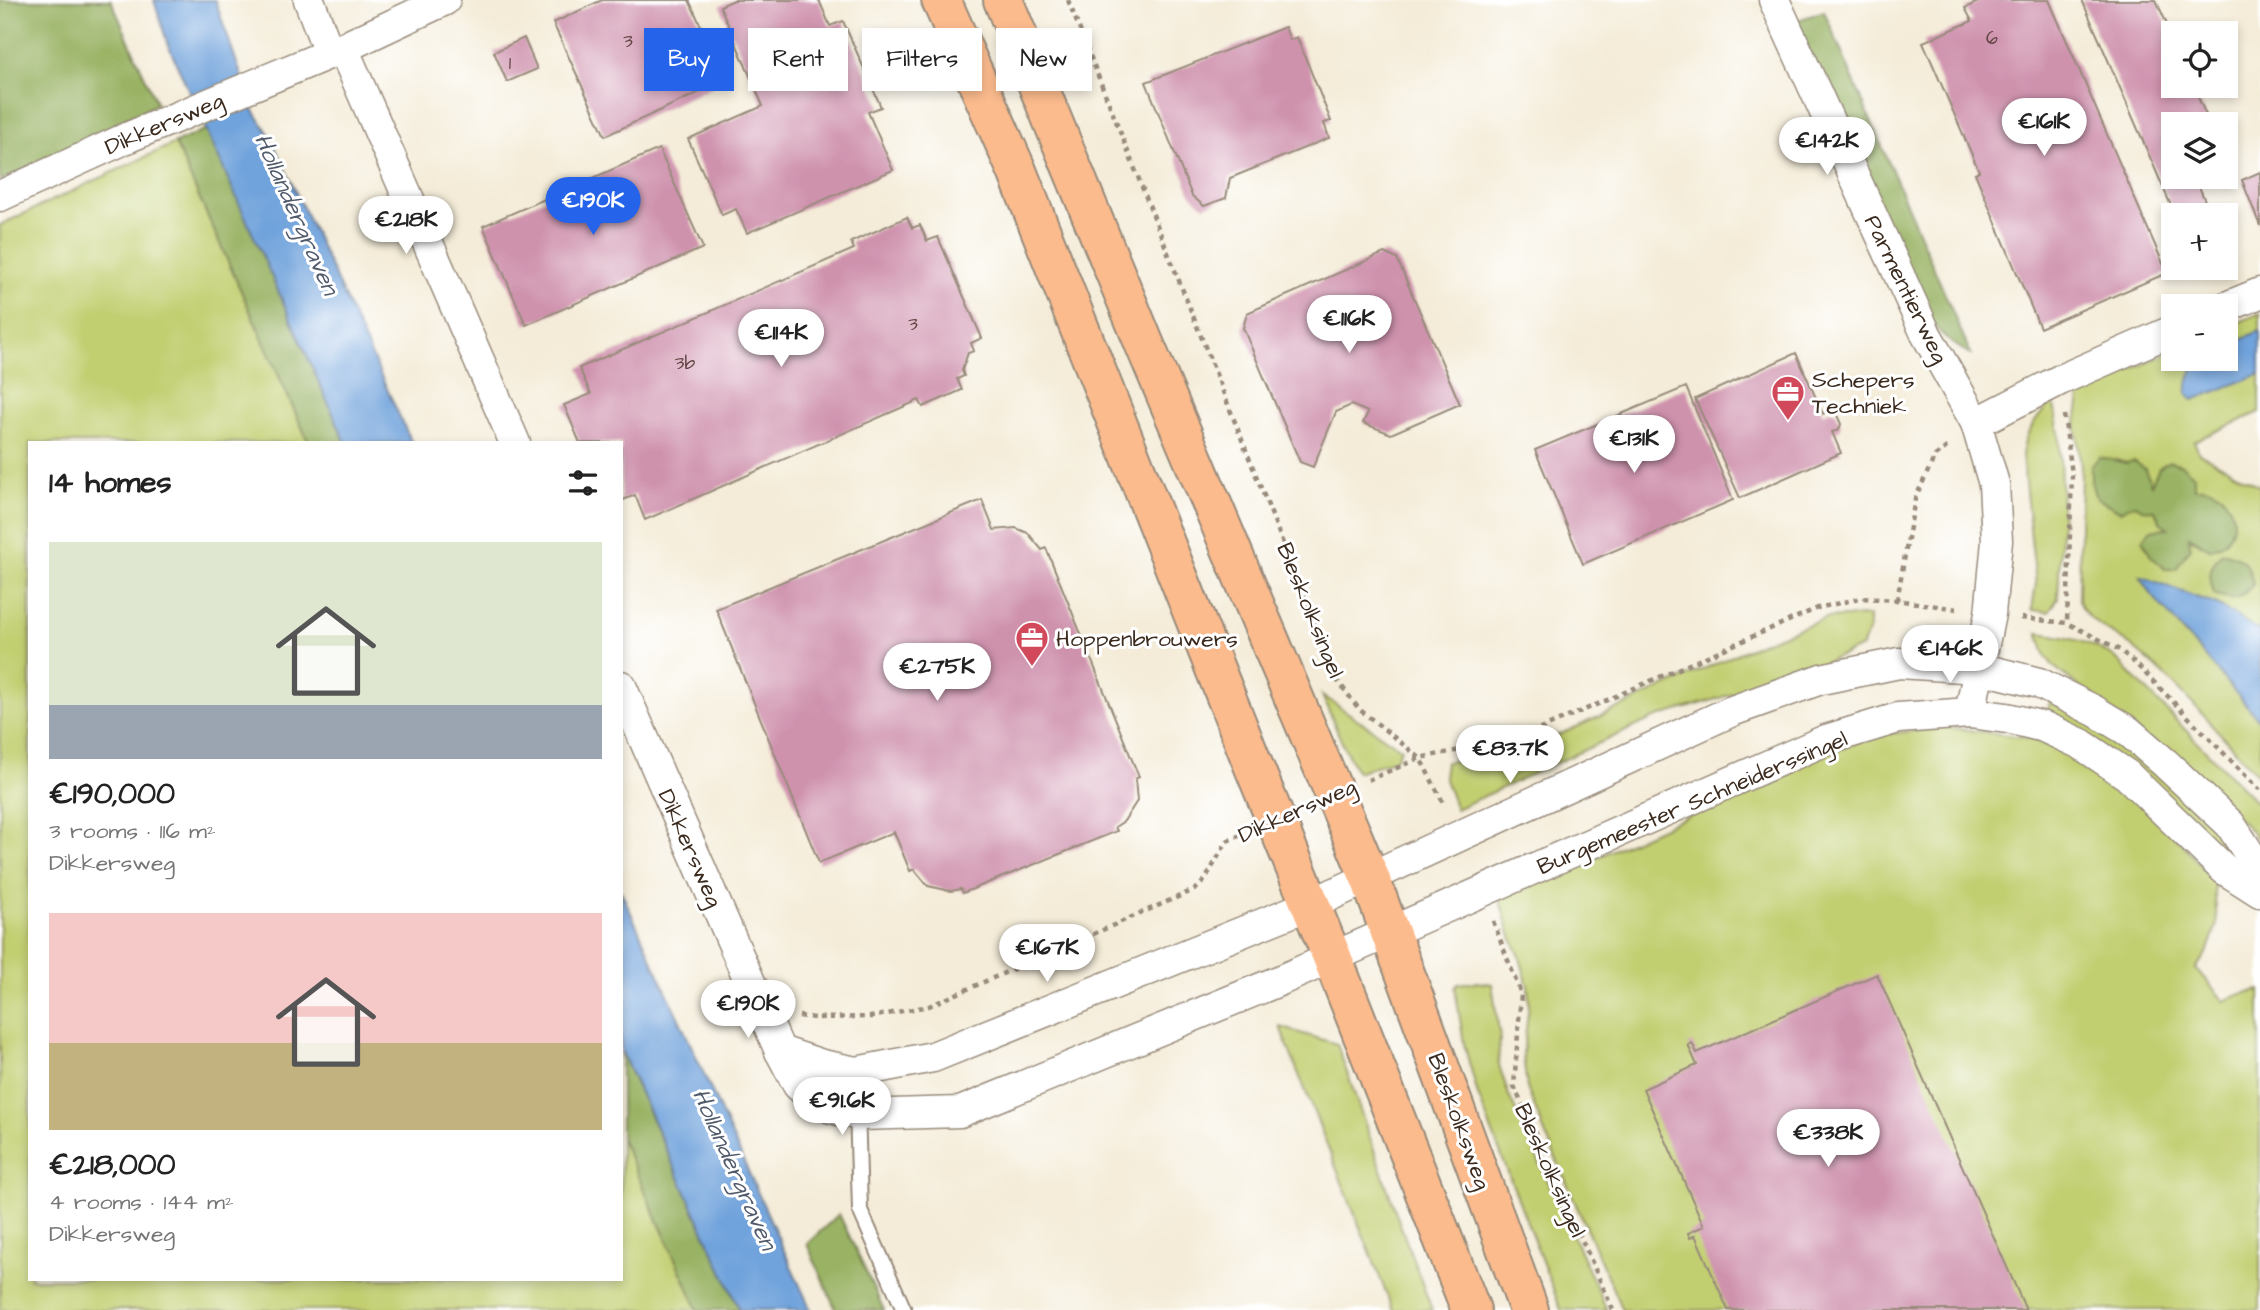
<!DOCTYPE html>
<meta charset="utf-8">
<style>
:root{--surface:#fff;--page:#f6f6f6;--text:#222;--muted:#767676;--accent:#2563eb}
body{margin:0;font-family:"Architects Daughter",sans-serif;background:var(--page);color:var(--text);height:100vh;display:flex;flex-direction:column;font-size:26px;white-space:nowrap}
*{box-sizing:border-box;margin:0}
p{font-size:23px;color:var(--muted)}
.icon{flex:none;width:38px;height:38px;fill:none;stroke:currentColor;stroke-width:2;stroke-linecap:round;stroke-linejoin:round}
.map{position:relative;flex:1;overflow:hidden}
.side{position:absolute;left:28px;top:441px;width:595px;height:840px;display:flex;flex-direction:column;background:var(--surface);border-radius:0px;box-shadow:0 4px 10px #0003}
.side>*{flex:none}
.hud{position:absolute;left:644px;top:28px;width:665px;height:63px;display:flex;gap:14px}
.tools{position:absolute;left:2161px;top:21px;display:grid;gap:14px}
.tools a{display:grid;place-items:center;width:77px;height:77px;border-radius:0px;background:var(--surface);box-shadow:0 4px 10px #0003;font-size:35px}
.price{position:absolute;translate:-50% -60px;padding:0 16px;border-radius:24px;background:#fff;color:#222;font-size:23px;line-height:46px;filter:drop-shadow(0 2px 4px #0008)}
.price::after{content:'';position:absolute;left:50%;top:42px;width:21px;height:16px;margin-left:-10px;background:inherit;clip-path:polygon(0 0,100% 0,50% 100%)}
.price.on{background:var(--accent);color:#fff}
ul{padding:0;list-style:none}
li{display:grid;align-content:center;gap:14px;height:371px;padding:0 21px}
li span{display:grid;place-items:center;height:217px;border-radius:0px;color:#555}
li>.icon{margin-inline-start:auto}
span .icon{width:126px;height:126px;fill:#fffc;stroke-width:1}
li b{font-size:30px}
h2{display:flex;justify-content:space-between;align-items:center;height:84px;padding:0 21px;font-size:30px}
.pill{padding:0 24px;border-radius:0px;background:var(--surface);box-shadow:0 4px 10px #0003;font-size:24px;line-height:63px}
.pill.on{background:var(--accent);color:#fff}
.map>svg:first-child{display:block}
</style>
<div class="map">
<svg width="2260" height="1310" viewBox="0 0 2260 1310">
<rect width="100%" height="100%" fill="#fff"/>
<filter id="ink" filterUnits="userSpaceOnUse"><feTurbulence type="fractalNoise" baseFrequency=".0143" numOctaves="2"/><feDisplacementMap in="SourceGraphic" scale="14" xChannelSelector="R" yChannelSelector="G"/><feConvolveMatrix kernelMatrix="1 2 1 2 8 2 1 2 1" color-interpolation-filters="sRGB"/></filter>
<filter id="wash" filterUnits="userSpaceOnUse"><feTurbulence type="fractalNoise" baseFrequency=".00686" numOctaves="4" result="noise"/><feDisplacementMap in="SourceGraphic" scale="28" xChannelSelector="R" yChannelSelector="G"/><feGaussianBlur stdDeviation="1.57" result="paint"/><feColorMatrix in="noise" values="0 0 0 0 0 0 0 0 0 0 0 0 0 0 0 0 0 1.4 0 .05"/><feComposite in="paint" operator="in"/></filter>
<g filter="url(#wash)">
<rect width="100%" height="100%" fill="#f4ecd8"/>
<!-- green -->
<g fill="#c2cf71" stroke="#7e7c48" stroke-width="2" fill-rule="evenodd">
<path d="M175 143 309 443H30V1279H621V1138L698 1310H0V225Z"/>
<path d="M2260 313V331L2239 340 2226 342V328Z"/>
<path d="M2173 351 2174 359H2197L2189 379 2193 400 2260 374V412L2194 441 2199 453 2260 486V631L2217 605 2140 577 2152 595 2260 721V777C2218 733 2178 683 2130 645 2112 631 2086 623 2079 600L2081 467 2076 423 2080 398 2093 387ZM2117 460 2126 463 2151 485 2194 488 2210 549 2160 522 2155 510 2135 504Z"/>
<path d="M2053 399 2059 434 2062 508 2058 598 2049 612 2032 610 2036 584 2022 455C2025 431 2038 417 2053 399Z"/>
<path d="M1869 616V630L1862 647 1792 676 1654 718 1456 809 1444 777 1446 762 1516 751 1550 739 1761 643 1826 618Z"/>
<path d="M2038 633C2067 637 2091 641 2115 658L2260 806V841L2213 791 2053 666 2045 654Z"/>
<path d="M1322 695 1401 749 1396 759 1357 772 1343 745Z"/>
<path d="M2050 701 2116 735 2235 848 2222 860 2071 724 2048 710Z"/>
<path d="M1945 727 2031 738 2091 764 2117 783 2184 845 2214 883 2217 924 2208 950 2196 969 2224 1001 2244 993 2260 990V1310H1622L1547 1138 1527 1088 1523 1055 1529 1004 1528 986 1519 954 1511 937 1499 898 1569 870 1826 753 1879 735Z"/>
<path d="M1475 982 1492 984 1500 1038 1498 1062 1509 1096 1607 1310H1561L1478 1095 1464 1044 1455 988 1458 984Z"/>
<path d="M1280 1027 1337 1044 1400 1224 1432 1310H1393Z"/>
</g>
<!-- forest -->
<g fill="#99b263" stroke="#6a6e40" stroke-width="2">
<path d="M0 0H111L157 104 0 181Z"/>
<path d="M1824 11 1971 355 1945 338 1925 316 1795 21Z"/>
<path d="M206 129 346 443H309L175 143Z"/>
<path d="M2099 457 2126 463 2134 461 2145 469 2151 484 2159 468 2169 461 2182 465 2194 476V488C2199 488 2207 487 2211 489 2231 497 2241 524 2225 541 2222 545 2215 547 2210 549L2189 536 2190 547 2176 569H2165L2150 555 2143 540 2150 530 2168 528 2160 522 2155 510 2142 509 2134 504 2120 511 2096 498 2091 482V467Z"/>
<path d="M2222 552C2244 558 2248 562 2253 584 2240 600 2233 601 2214 594 2208 573 2208 569 2222 552Z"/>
<path d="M621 1052 740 1310H698L621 1138Z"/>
<path d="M839 1214 884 1310H836L807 1244Z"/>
</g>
<!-- water -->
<g fill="#70a2db" stroke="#56667c" stroke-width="2">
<path d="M154 0H215L253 109 269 134 412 443H346L167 42Z"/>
<path d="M2260 331V374L2193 400 2187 393 2189 379 2197 359H2226V342L2239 340Z"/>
<path d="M2140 576 2217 605 2260 631V721L2152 595Z"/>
<path d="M621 891 811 1310H740L621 1051Z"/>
</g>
<g id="blocks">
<!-- building -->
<g fill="#cf92ad">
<path d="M602 0H689L726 80 605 136 553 23Z"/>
<path d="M734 0H819L830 26 843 21 881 107 868 112 893 170 747 233 736 209 722 215 688 139 763 106 720 6Z"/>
<path d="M1982 0H2049L2167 273 2040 328 1975 173 1979 171 1923 42 1972 21 1965 8Z"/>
<path d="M2082 0H2156L2174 40V86H2193L2210 124H2174V177H2195L2211 215H2175Z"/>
<path d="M1285 27 1290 40 1297 37 1331 121 1324 123 1329 138 1230 178 1226 198 1204 206 1192 196 1146 82Z"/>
<path d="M524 38 537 69 507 82 494 52Z"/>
<path d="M659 149 703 248 526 325 483 226Z"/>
<path d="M2260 172V226L2242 180Z"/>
<path d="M907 217 912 228 920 225 927 241 938 237 982 338 971 343 974 351 968 353 962 370 964 376 957 379 962 390 923 407 919 400 645 520 635 495 621 501V443H580L564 405 591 394 579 368 854 249 851 242Z"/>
<path d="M1384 253 1397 259 1460 404 1391 434 1363 423 1368 412 1351 405 1336 412 1313 467 1300 462 1243 328 1247 313Z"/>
<path d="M1796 353 1823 414 1831 410 1836 413 1841 424 1839 430 1832 432 1841 453 1740 498 1695 399Z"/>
<path d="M1686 387 1733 500 1583 564 1535 450Z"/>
<path d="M982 500 994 530 1016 528 1028 533 1042 550 1046 548 1139 777 1135 779 1137 801 1124 821 1115 827 1117 831 963 893 961 889 951 891 928 886 914 869 910 871 894 832 819 863 716 609Z"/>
<path d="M1877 974 2026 1310H1728L1695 1235 1690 1238 1688 1233 1704 1226 1643 1089 1697 1065 1688 1045 1692 1043 1697 1053Z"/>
</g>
</g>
</g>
<g filter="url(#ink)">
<use href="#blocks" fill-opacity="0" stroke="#988b7b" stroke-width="2"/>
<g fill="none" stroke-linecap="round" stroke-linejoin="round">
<defs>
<path id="service" d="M856 1072 860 1210 904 1310"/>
<g id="minor">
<path d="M309 0 329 53"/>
<path d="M1774 0 1926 334 1976 423 1994 484 1997 541 1990 614 1970 713"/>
<path d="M343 48 515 443"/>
<path d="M0 196 129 137 343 48 445 0"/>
<path d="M2226 307 2260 293"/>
<path d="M1976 423 2060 380 2174 330"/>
<path d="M621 686 780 1051 798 1085 810 1096 831 1108 859 1115 960 1112 1281 980 1826 740 1898 718 1970 713 2007 718 2044 727 2081 744 2127 775 2224 869 2260 892"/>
<path d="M780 1051 822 1065 856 1072 933 1057 1309 905 1732 711 1821 679 1899 663 1979 668 2039 683 2095 711 2128 731 2165 763 2230 824 2260 870"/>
</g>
<g id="primary">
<path d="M941 0 1017 171 1254 767 1332 957 1471 1310"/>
<path d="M1003 0 1144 343 1370 878 1529 1310"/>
</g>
</defs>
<!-- service casing -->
<use href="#service" stroke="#988b7b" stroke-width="18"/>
<!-- minor casing -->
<use href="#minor" stroke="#988b7b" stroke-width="33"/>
<!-- primary casing -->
<use href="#primary" stroke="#988b7b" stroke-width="42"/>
<!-- path -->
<g stroke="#988b7b" stroke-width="4.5" stroke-dasharray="5 5" stroke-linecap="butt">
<path d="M1068 0 1337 680 1359 709 1420 758 1445 806"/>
<path d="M2064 415 2072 474 2067 623"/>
<path d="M1897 600 1915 499 1935 456 1948 446"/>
<path d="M2021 618 2067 623 2120 650 2140 668 2260 790"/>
<path d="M1368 780 1420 758 1520 738 1818 608 1861 598 1897 600 1957 609"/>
<path d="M1493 921 1521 994 1514 1086 1613 1310"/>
<path d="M799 1016 814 1018 871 1017 929 1006 1196 889 1205 880 1227 841 1241 835"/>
</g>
<!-- service -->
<use href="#service" stroke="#fff" stroke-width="14"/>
<!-- minor -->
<use href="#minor" stroke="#fff" stroke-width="30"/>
<!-- primary -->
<use href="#primary" stroke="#fbbb8d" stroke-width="38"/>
</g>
</g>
<!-- icons -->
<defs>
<symbol id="office-pin" viewBox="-11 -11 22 30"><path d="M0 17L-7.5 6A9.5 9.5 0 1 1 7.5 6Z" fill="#d1495b" stroke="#fff"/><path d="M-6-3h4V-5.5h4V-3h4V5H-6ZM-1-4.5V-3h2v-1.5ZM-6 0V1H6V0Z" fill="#fff"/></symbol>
</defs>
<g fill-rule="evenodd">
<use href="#office-pin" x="1769" y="373" width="38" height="52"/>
<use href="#office-pin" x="1013" y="619" width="38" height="52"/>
</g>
<g text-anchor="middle" stroke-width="6" stroke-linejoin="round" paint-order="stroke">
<!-- number labels -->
<g font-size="19" fill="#604442">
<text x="1992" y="44">6</text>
<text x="628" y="47">3</text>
<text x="510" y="69">1</text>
<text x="913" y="330">3</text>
<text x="685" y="369">3b</text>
</g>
<!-- street labels -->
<g font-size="23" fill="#3b2a1e" stroke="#fff">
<text transform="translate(164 123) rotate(-23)" y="8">Dikkersweg</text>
<text transform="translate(1907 289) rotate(64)" y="8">Parmentierweg</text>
<text transform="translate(1311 610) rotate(68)" y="8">Bleskolksingel</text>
<text transform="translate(1692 802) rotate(-23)" y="8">Burgemeester Schneiderssingel</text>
<text transform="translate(1297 810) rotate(-24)" y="8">Dikkersweg</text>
<text transform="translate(691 848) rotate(66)" y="8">Dikkersweg</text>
<text transform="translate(1460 1121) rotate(70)" y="8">Bleskolksweg</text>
<text transform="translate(1551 1170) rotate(66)" y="8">Bleskolksingel</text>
</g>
<!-- poi labels -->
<g font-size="23" fill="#3b2a1e" stroke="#fff" text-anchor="start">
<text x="1812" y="387">Schepers<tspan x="1812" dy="26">Techniek</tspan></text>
<text x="1056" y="646">Hoppenbrouwers</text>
</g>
<!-- water labels -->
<g font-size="24" font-style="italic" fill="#505a6a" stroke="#fff">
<text transform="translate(297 214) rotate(66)" y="8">Hollandergraven</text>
<text transform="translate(735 1169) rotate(66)" y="8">Hollandergraven</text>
</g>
</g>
</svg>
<div class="tools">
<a><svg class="icon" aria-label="locate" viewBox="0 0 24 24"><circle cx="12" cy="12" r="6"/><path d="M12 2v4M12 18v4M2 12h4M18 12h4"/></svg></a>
<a><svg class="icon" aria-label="layers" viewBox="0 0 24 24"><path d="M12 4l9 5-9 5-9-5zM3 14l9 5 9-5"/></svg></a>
<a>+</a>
<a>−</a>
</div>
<b class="price" style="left:2044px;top:158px">€161K</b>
<b class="price" style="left:1827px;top:177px">€142K</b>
<b class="price on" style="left:593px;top:237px">€190K</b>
<b class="price" style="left:406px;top:256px">€218K</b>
<b class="price" style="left:1349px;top:355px">€116K</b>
<b class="price" style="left:781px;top:369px">€114K</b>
<b class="price" style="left:1634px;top:475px">€131K</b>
<b class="price" style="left:1950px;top:685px">€146K</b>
<b class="price" style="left:937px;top:703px">€275K</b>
<b class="price" style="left:1510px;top:785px">€83.7K</b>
<b class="price" style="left:1047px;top:984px">€167K</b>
<b class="price" style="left:748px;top:1040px">€190K</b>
<b class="price" style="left:842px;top:1137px">€91.6K</b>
<b class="price" style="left:1828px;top:1169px">€338K</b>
<div class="hud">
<a class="pill on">Buy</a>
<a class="pill">Rent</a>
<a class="pill">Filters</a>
<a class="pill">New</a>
</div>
<section class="side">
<h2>14 homes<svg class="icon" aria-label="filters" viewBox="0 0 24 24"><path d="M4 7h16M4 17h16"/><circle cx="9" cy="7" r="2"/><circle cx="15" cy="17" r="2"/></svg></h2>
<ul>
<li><span style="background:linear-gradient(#dfe7d0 75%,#9aa5b1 0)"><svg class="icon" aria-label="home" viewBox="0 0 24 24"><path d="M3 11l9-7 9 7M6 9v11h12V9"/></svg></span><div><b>€190,000</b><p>3 rooms · 116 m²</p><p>Dikkersweg</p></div></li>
<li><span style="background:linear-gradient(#f6c9c9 60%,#c2b280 0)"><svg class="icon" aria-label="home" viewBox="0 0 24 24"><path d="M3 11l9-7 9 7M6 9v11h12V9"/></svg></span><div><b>€218,000</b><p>4 rooms · 144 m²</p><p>Dikkersweg</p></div></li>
</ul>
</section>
</div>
